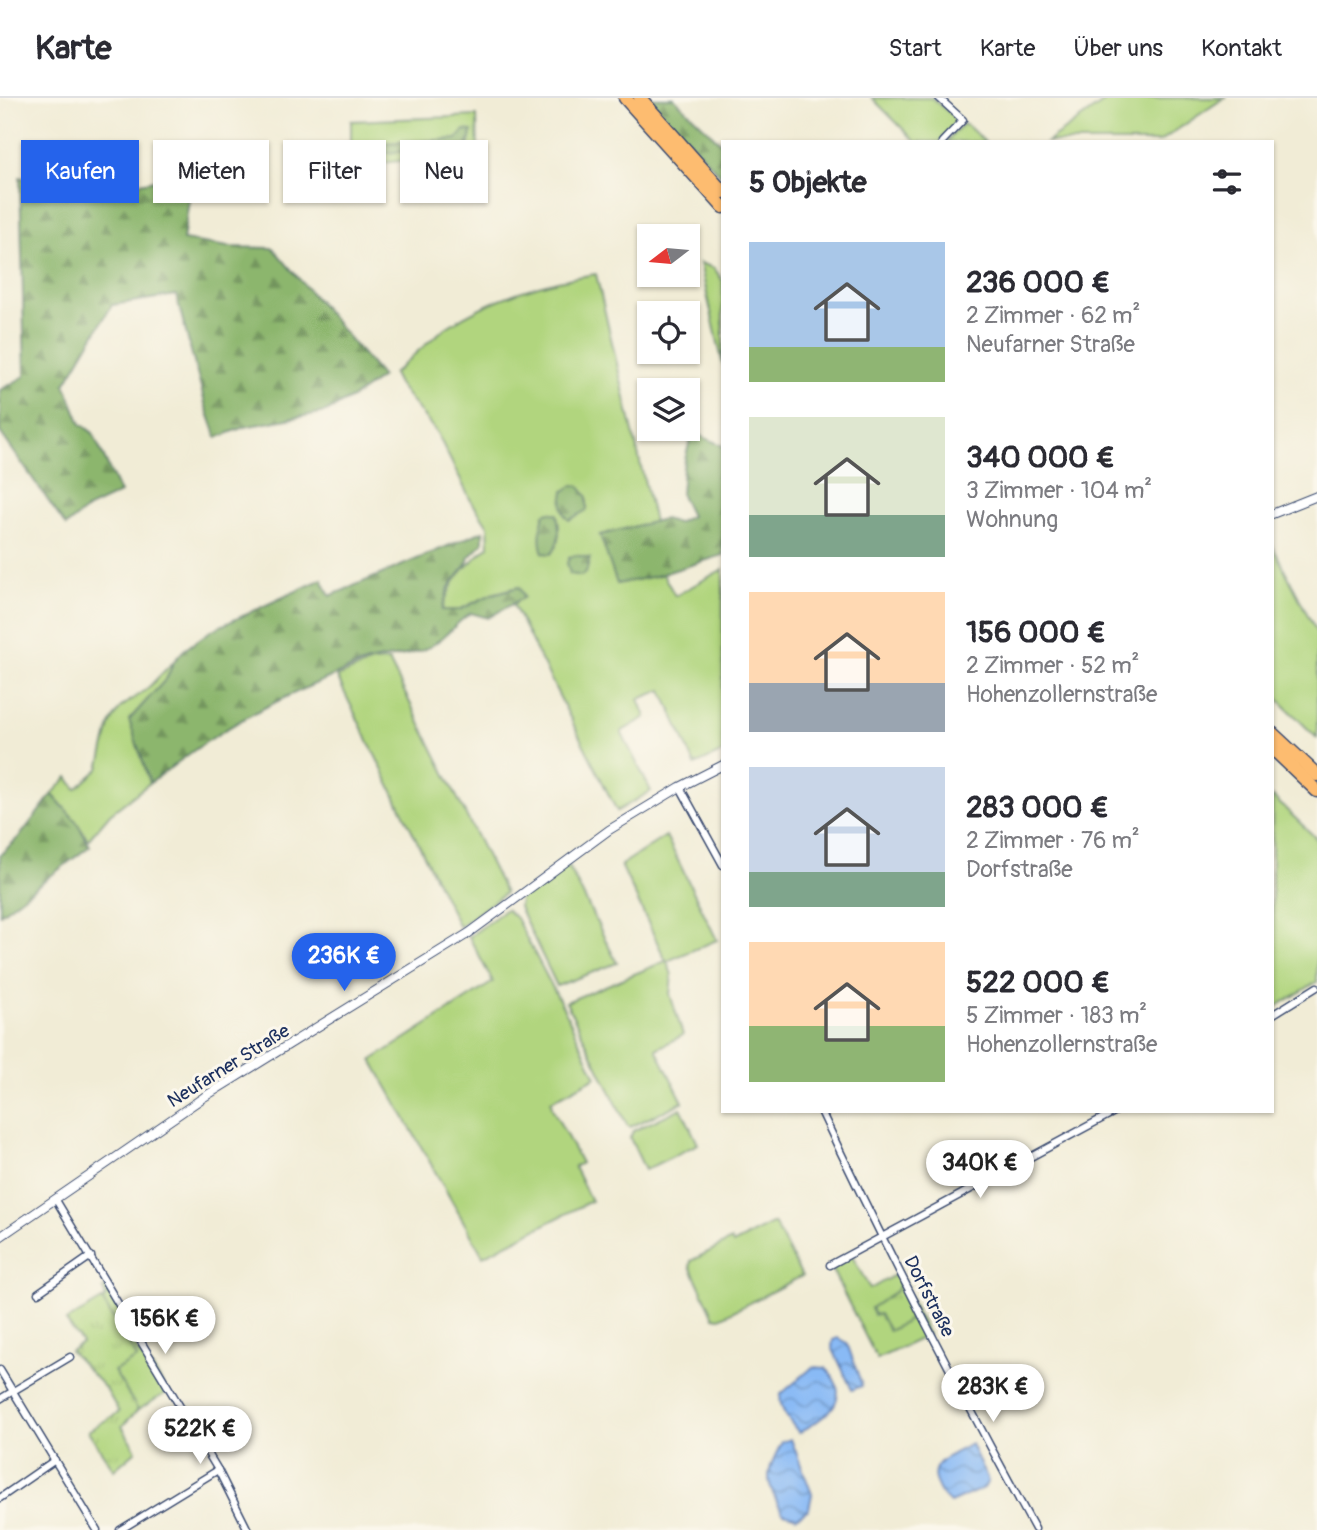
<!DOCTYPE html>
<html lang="de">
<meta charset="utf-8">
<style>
:root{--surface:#fff;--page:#f7f7f7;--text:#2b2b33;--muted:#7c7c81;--line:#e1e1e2;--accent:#2563eb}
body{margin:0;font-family:Pangolin,sans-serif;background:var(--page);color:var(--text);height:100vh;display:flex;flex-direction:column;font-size:26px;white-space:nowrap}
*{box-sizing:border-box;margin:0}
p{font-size:23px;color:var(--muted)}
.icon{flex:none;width:38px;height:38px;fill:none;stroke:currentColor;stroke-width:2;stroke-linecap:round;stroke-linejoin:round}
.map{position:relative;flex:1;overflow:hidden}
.side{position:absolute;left:721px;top:42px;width:553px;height:973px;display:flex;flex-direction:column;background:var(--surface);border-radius:0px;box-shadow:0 2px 5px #0004}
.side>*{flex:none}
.hud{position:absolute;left:21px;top:42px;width:595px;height:63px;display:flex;gap:14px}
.needle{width:46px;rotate:254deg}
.fabs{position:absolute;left:637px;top:126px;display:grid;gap:14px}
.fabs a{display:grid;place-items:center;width:63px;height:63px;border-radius:0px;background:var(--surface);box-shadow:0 2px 5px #0004;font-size:35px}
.price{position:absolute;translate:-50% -60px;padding:0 16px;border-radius:24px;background:#fff;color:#222;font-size:23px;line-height:46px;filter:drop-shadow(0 2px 4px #0008)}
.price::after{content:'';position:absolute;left:50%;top:42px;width:21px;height:16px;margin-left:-10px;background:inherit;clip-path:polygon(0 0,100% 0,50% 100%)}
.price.active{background:var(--accent);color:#fff}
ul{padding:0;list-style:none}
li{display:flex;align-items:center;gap:21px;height:175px;padding:0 28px}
li span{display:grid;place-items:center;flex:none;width:196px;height:140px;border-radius:0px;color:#555}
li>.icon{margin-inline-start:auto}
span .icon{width:84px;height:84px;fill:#fffc;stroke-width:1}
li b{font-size:30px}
h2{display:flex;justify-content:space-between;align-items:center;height:84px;padding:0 28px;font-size:30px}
.pill{padding:0 24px;border-radius:0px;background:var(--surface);box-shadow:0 2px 5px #0004;font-size:24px;line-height:63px}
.pill.active{background:var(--accent);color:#fff}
header{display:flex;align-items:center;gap:42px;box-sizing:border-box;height:98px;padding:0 35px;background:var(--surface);border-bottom:2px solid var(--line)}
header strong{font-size:33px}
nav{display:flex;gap:38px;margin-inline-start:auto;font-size:24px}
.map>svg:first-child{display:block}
</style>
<header>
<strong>Karte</strong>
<nav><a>Start</a><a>Karte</a><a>Über uns</a><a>Kontakt</a></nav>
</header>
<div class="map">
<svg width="1317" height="1432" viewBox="0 0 1317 1432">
<defs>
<pattern id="forest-firs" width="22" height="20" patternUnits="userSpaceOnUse" patternTransform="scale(1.75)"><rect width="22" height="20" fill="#8cb66d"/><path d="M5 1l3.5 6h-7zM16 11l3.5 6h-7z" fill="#72945d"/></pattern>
<pattern id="park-tufts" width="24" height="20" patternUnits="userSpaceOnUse" patternTransform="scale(1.75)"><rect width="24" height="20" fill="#b1d57e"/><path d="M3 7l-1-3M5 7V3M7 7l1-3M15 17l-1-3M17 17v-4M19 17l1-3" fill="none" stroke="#98b76f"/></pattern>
<pattern id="water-waves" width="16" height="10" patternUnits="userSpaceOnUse" patternTransform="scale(1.75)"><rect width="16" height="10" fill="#89baf5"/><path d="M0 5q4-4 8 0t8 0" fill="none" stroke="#6f98ca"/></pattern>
</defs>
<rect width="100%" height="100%" fill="#fbf7ec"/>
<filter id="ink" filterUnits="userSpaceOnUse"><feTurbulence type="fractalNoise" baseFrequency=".0143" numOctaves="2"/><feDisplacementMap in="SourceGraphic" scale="14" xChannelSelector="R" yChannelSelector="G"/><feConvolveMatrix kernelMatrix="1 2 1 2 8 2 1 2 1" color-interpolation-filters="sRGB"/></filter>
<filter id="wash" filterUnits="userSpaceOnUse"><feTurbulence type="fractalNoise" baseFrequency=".00686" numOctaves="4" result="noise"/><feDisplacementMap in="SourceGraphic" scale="28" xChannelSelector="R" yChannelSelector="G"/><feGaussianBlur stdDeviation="1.57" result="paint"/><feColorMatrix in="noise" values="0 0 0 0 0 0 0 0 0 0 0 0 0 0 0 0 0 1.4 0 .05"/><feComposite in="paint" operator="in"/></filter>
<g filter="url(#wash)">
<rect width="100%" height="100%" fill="#f1ecd6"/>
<!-- green -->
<g fill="#b1d57e" stroke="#66826e" stroke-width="2">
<path d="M872 0H932L953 18 956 26 939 44H916Z"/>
<path d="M1110 0H1224L1159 44H1047Z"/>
<path d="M477 18 478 55 351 68V23Z"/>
<path d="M963 26 968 28 985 44H946Z"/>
<path d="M700 165 714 170 723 183V267Z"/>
<path d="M596 176 654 424 600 437 656 478 663 476 675 498 723 471V654L695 667 662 592 639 601 646 619 621 634 651 693 617 713 513 506 524 499 519 489 492 496 459 512H442C452 479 464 470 489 448L488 428 470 401 437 335 398 286 393 276C411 260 428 243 447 229 490 200 545 183 596 176Z"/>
<path d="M1272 447 1317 535V640L1272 595Z"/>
<path d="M174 563 167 580 129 622 150 685 110 716 88 742 76 723 52 696 68 679 76 691 99 671 110 627 120 610 147 591Z"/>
<path d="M389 563 505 795 459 829 337 579 372 564Z"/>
<path d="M1272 698 1317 741V884L1272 911Z"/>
<path d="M666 738 717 842 667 863 672 877 670 896 683 937 656 951 683 1004 630 1029 627 1027 566 904 666 863 621 767Z"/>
<path d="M567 765 617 865 557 888 519 809 520 800Z"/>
<path d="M506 811 516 820 565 913 596 979 551 1003 552 1010 581 1065 574 1069 591 1103 483 1158 372 962 493 884 469 839Z"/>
<path d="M681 1010 698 1046 645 1072 630 1040 633 1033Z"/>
<path d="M774 1125 802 1178 720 1220 714 1219 690 1168 691 1163 731 1142 733 1146Z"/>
<path d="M852 1158 870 1191 898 1175 901 1182 896 1193 871 1210 874 1216 879 1215 889 1232 918 1217 928 1237 877 1261 830 1168Z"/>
<path d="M107 1188 125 1219 138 1254 154 1272 168 1294 138 1312 114 1273 137 1260 102 1202 106 1199 103 1191Z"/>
</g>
<!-- forest -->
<g fill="url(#forest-firs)" stroke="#547266" stroke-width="2">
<path d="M649 0H674L723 47V80Z"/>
<path d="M464 32 472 33 468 49 358 57 361 46 457 41Z"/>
<path d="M193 74 183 142 229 149 273 150 382 279 352 300 326 314 244 329 217 340 206 309 176 197 112 207 65 286 81 326 93 335 120 395 88 410 66 428 0 334V292L25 278 20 79 82 97Z"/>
<path d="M692 334 723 348V457L656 478 617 486 600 437 664 421 677 425 691 418 681 397 683 370Z"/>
<path d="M573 387 579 388 587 398V412L569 422C560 414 562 404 564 393Z"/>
<path d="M549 414 557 416C560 431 561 443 551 456L543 455C538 442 541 429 544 416Z"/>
<path d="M483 433V445L469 459 466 468 449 489 442 512H459L492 496 519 489 524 499 488 520 471 515C455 525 448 538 431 548 409 561 383 557 359 567 309 588 257 610 211 641 190 654 171 670 150 685L129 622 167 580 174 563 184 552 212 532 322 481 330 498Z"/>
<path d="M575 457 590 460 586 475 581 478 570 476 567 465 569 460Z"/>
<path d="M52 696 76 723 90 748 0 816V757L20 738Z"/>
</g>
<!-- park -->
<g fill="url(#park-tufts)" stroke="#66826e" stroke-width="2">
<path d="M901 1182 918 1217 889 1233 879 1216 874 1217 871 1210 896 1193Z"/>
<path d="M102 1202 137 1260 114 1273 138 1312 122 1328 136 1353 114 1372 88 1333 119 1314 106 1291 70 1253 82 1245 66 1223Z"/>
</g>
<!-- water -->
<g fill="url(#water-waves)" stroke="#5274aa" stroke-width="2">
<path d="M838 1240 847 1245 862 1288 852 1292 832 1249 833 1242Z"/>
<path d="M813 1269 826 1270C855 1303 825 1318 799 1335 791 1324 777 1310 781 1296Z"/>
<path d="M791 1341 812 1396 809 1411 797 1419 783 1415C765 1381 764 1379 782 1344Z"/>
<path d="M971 1346 988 1383 984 1390 950 1405C943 1399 940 1395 937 1387 925 1364 955 1355 971 1346Z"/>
</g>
</g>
<g filter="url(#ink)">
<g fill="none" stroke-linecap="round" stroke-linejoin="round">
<defs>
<g id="minor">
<path d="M939 0 963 22 942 44"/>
<path d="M680 689 723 767"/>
<path d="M1272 917 1317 889"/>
<path d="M821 1013C888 1155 960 1294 1035 1431"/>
<path d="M56 1102 218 1372"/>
<path d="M830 1167 1116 1013"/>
<path d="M38 1195 91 1158"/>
<path d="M0 1272 97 1432"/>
<path d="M0 1301 70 1259"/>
<path d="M0 1400 55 1362"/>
<path d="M120 1432 218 1372 248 1432"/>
</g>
<g id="tertiary">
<path d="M1272 416 1317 398"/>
<path d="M0 1139 204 999 469 835 609 732 680 689 723 667"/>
</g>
<g id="motorway">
<path d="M625 0 723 109"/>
<path d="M640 0 723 94"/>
<path d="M1272 635 1317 677"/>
<path d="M1272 650 1317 693"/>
</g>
</defs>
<!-- minor casing -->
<use href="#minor" stroke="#3b4b70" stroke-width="9"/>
<!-- tertiary casing -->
<use href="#tertiary" stroke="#3b4b70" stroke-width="10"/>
<!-- motorway casing -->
<use href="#motorway" stroke="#3b4b70" stroke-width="15"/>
<!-- minor -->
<use href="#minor" stroke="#fff" stroke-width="6"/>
<!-- tertiary -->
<use href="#tertiary" stroke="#fff" stroke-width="8"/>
<!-- motorway -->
<use href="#motorway" stroke="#fdbc6f" stroke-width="12"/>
</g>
</g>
<g text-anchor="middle" stroke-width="6" stroke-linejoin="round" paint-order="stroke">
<!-- street labels -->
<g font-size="19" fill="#1b2f5e" stroke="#fbf7ec">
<text transform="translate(228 967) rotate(-32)" y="7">Neufarner Straße</text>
<text transform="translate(930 1198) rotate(63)" y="7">Dorfstraße</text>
</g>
</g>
</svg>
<div class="fabs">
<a><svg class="needle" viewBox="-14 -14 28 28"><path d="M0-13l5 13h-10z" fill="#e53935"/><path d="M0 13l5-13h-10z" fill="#7c7c81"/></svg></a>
<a><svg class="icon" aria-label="locate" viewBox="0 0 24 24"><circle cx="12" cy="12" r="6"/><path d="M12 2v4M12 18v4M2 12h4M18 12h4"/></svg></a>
<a><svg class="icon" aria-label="layers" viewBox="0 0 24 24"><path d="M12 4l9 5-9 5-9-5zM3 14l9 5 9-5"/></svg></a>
</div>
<b class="price active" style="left:344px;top:895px">236K €</b>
<b class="price" style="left:980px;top:1102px">340K €</b>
<b class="price" style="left:165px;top:1258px">156K €</b>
<b class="price" style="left:993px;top:1326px">283K €</b>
<b class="price" style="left:200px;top:1368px">522K €</b>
<div class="hud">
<a class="pill active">Kaufen</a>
<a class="pill">Mieten</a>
<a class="pill">Filter</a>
<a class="pill">Neu</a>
</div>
<section class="side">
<h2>5 Objekte<svg class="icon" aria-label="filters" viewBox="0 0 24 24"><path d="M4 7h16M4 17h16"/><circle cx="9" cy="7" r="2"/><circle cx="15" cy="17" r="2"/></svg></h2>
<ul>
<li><span style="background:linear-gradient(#a9c7e8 75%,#8fb573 0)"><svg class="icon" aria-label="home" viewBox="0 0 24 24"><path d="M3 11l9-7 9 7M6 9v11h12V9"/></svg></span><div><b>236 000 €</b><p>2 Zimmer · 62 m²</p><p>Neufarner Straße</p></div></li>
<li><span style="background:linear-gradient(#dfe7d0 70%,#7fa58c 0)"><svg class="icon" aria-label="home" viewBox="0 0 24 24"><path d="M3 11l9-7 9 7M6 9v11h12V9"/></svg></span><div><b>340 000 €</b><p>3 Zimmer · 104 m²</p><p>Wohnung</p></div></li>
<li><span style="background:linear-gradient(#ffd9b3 65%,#9aa5b1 0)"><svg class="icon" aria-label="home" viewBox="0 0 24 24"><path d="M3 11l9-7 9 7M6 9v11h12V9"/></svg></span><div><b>156 000 €</b><p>2 Zimmer · 52 m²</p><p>Hohenzollernstraße</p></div></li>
<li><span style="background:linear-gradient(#c9d6e8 75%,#7fa58c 0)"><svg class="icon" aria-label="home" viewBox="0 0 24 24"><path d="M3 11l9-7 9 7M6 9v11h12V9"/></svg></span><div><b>283 000 €</b><p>2 Zimmer · 76 m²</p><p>Dorfstraße</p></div></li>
<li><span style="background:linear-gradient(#ffd9b3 60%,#8fb573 0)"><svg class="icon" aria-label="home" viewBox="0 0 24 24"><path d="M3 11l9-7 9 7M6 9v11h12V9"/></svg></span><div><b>522 000 €</b><p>5 Zimmer · 183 m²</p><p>Hohenzollernstraße</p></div></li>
</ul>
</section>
</div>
